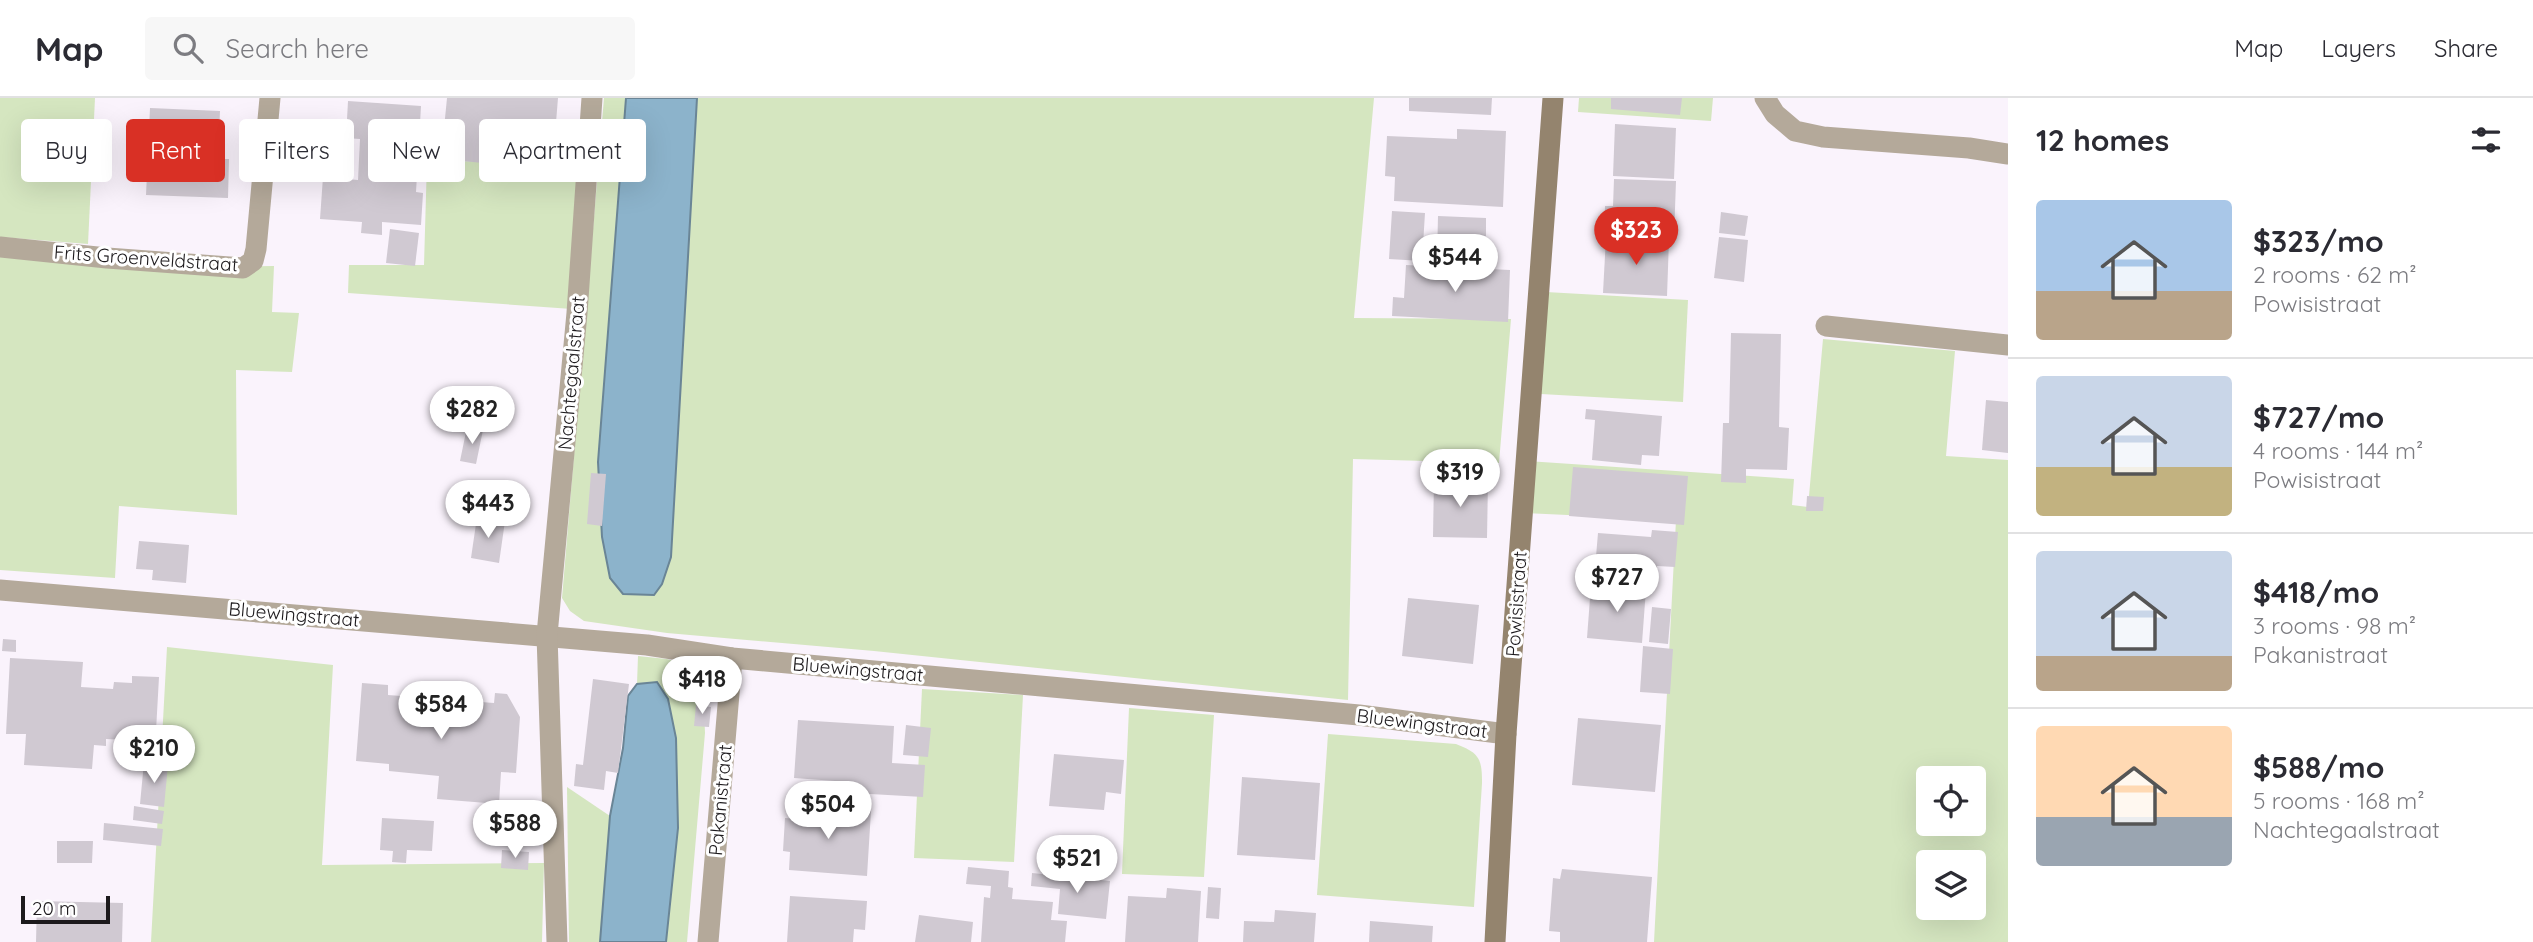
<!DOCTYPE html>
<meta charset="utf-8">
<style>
:root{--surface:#fff;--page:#f7f7f7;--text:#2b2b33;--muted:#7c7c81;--line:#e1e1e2;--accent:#d93025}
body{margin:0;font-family:Quicksand,sans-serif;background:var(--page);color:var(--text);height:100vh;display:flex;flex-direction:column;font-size:26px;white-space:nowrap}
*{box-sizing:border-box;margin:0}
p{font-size:23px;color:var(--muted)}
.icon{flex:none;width:38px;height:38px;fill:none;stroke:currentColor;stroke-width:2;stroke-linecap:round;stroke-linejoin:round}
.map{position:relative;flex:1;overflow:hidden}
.panel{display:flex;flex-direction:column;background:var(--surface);width:525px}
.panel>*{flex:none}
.top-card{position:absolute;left:21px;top:21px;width:665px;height:63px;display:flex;gap:14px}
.controls{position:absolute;left:1916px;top:668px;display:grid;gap:14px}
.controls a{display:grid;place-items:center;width:70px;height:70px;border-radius:7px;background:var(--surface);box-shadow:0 7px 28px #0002;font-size:35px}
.scale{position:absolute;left:21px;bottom:18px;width:89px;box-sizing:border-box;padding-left:7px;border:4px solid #1c191c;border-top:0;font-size:19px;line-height:24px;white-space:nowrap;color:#1c191c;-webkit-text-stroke:5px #fff;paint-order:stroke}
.price{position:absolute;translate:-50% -60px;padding:0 16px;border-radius:24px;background:#fff;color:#222;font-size:23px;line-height:46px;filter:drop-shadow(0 2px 4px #0008)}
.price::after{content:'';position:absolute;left:50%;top:42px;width:21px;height:16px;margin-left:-10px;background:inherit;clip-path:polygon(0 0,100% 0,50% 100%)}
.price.selected{background:var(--accent);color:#fff}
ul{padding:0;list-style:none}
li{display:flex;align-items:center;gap:21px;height:175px;padding:0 28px}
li+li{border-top:2px solid var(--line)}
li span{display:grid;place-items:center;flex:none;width:196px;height:140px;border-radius:7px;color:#555}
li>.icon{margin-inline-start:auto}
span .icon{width:84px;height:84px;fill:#fffc;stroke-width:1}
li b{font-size:30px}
h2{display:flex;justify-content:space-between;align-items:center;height:84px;padding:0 28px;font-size:30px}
.pill{padding:0 24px;border-radius:7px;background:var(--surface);box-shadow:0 7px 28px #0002;font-size:24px;line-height:63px}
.pill.selected{background:var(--accent);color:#fff}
header{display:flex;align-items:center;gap:42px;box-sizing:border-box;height:98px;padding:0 35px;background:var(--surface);border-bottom:2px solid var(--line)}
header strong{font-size:33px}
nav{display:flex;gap:38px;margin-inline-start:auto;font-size:24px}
.search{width:490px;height:63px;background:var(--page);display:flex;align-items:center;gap:18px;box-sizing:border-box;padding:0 24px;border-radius:7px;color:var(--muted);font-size:26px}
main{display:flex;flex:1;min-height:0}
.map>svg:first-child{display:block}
</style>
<header>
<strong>Map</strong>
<div class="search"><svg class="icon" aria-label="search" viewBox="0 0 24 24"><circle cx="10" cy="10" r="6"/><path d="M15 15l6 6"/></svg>Search here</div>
<nav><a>Map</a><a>Layers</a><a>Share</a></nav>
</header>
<main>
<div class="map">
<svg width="2008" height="844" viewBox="0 0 2008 844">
<rect width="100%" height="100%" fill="#faf3fc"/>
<!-- green -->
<g fill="#d5e6c0" fill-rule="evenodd">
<path d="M0 0H95L88 146 0 139Z"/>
<path d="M604 0H626L598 364 602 439 671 459 697 0H1374L1354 220 1511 221 1499 365 1353 361 1348 602 874 553 667 535 584 523 570 513 562 500Z"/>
<path d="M1579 0H1713L1711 23 1578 14Z"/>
<path d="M427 63 580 64 572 211 348 195 349 167H424Z"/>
<path d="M0 156 105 170 274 168 272 214 299 215 292 274 236 272 237 417 119 408 115 480 0 472Z"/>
<path d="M1546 194 1688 202 1683 304 1541 296Z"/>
<path d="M1823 241 1955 253 1946 358 2008 362V844H1654L1676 422 1524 415 1527 363 1794 381 1792 407 1808 409ZM1928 681H1974V726H1928ZM1928 765H1974V810H1928Z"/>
<path d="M167 549 333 567 322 767 544 765 542 844H151Z"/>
<path d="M638 558 667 561 694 569 703 587 705 635 687 844H666L678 730 637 586Z"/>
<path d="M922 591 1023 597 1014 764 914 760Z"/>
<path d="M1129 610 1214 617 1204 779 1122 776Z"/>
<path d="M1328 636 1456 646C1479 655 1482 660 1482 685L1474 809 1317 797Z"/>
<path d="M567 689 610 718 600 844H569Z"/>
</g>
<!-- water -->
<g fill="#8cb3cb" stroke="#6a8596" stroke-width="2">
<path d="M626 0H697L671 459 662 486 654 497 623 496 610 480 602 439 598 364Z"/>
<path d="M657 584 668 601 676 640 678 730 666 844H600L610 718 623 650 628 598 637 586Z"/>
</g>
<!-- building -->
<g fill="#d0c9d2">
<path d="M447 0H558L553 61 505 57 504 67 441 61Z"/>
<path d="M1409 0H1492L1491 17 1409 13Z"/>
<path d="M1611 0H1682L1680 17 1611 11Z"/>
<path d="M348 3 421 8 416 94 423 95 421 127 382 124V137L361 135 362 124 320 121 323 79 358 82 360 41 346 40Z"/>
<path d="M150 10 220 13 218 61H229L228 100 146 97Z"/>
<path d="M1615 26 1676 30 1674 81 1613 78Z"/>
<path d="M1457 31 1506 33 1503 109 1394 103 1395 79 1385 78 1387 38 1457 41Z"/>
<path d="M1614 81 1676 83 1674 139 1604 136 1605 108H1613Z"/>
<path d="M1392 113 1425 115 1422 163 1389 161Z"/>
<path d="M1721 114 1748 118 1745 138 1719 135Z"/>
<path d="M1438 118 1486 120V138H1475V161L1437 160Z"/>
<path d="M390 131 419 135 415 168 386 165Z"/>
<path d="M1606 139 1669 142 1667 198 1603 195Z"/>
<path d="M1719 139 1748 142 1744 184 1714 180Z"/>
<path d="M1406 167 1510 172 1508 224 1392 218 1393 199 1404 200Z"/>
<path d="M1731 235 1781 236 1779 329 1789 330 1787 372 1746 371V385L1721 384 1723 325H1729Z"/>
<path d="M1986 302 2008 304V355L1982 352Z"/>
<path d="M1586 311 1662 318 1659 358 1642 357 1641 367 1592 362 1595 322 1585 321Z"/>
<path d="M467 329 483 332 476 366 460 363Z"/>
<path d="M1573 369 1688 378 1684 427 1569 418Z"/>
<path d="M591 375 606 376 602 428 587 426Z"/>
<path d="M1434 382 1488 383 1487 440 1433 439Z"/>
<path d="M1807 398 1824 399 1823 413H1806Z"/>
<path d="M477 419 505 423 499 465 471 460Z"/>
<path d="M1652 432 1678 434 1675 469 1657 468 1656 487 1594 482 1598 435 1651 439Z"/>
<path d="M139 443 189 447 186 485 152 482 153 472 136 471Z"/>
<path d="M1591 487 1646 491 1642 545 1587 540Z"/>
<path d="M1408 500 1479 507 1473 566 1402 558Z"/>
<path d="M1652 509 1671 511 1668 546 1649 544Z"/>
<path d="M3 541 16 542V554L2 553Z"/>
<path d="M1643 548 1673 551 1670 596 1640 594Z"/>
<path d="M10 560 83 564 81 589 113 591 114 584 132 585V578L159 579 156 633 125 631V642L106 641V648L94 647 92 671 24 667 26 636H6Z"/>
<path d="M593 581 629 586 618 675 606 673 604 692 574 688 576 666 583 667Z"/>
<path d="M362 585 388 587V597L494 605 495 595 507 596 520 619 516 675 501 674 499 706 437 701 439 678 389 673V666L356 663Z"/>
<path d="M696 607 711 609 709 629 694 628Z"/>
<path d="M1578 620 1661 627 1655 694 1572 687Z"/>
<path d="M798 622 894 628 892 665 925 667 923 699 835 694V683L794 680Z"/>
<path d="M906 627 931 630 928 659 903 657Z"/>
<path d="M1054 656 1124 662 1121 696 1106 694 1104 712 1049 708Z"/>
<path d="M144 664 168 667 164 709 140 706Z"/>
<path d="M1242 679 1320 685 1315 762 1237 757Z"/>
<path d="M798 707 871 713 867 778 789 772 790 754 783 753 785 720 797 721Z"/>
<path d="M134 708 164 713 162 726 133 722Z"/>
<path d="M382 720 434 723 432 753 407 752 406 765 392 764 393 753 380 752Z"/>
<path d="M104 725 163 731 161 748 103 742Z"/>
<path d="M57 743H93L92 765H57Z"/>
<path d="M502 752 529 754 528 772 501 770Z"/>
<path d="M968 769 1009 773 1008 789 1013 790 1012 801 1053 804 1051 822 1067 823 1065 844H981L984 799 990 800 991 788 966 786Z"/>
<path d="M1562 771 1652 779 1647 844H1560V834L1549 833 1553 780 1560 781Z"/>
<path d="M1032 775 1110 783 1106 821 1058 816 1060 791 1031 788Z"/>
<path d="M1208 789 1221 790 1219 821 1206 820Z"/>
<path d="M1167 790 1201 793 1198 844H1125L1128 798 1166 800Z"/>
<path d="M790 798 867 803 865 832 854 831 853 844H787Z"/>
<path d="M37 803 123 805 122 844H36Z"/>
<path d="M1275 812 1316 815 1314 844H1243L1244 823 1274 824Z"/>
<path d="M919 817 973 824 971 844H915Z"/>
<path d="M1370 823 1433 828 1432 844H1369Z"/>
</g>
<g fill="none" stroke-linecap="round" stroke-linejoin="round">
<!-- street -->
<g stroke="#b4a99a" stroke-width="21">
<path d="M1765 0 1775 16 1795 33 1823 39 1969 50 2008 56"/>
<path d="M0 149 107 160 243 170 253 163 256 151 270 0"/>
<path d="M1826 228 2008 247"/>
<path d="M0 492 647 547 732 560 1359 617 1506 636"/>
<path d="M557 844 547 537 577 215 592 0"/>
<path d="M708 844 732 560"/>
</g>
<!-- secondary -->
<path stroke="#94846e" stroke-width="21" d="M1495 844 1506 636 1553 0"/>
</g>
<g text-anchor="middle" stroke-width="6" stroke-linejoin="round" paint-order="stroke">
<!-- street labels -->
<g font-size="19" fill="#1c191c" stroke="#fff">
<text transform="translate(146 160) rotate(4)" y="7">Frits Groenveldstraat</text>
<text transform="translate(571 275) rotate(-85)" y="7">Nachtegaalstraat</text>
<text transform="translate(1516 506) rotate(-86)" y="7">Powisistraat</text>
<text transform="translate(294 516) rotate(5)" y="7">Bluewingstraat</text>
<text transform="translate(858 571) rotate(5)" y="7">Bluewingstraat</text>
<text transform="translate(1422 625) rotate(7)" y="7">Bluewingstraat</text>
<text transform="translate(720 702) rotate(-85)" y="7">Pakanistraat</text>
</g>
</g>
</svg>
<div class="controls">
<a><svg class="icon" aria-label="locate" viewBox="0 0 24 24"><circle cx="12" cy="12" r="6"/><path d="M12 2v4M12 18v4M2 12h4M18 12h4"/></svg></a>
<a><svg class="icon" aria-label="layers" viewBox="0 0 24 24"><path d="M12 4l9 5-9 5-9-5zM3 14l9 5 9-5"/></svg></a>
</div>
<div class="scale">20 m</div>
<b class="price selected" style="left:1636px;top:169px">$323</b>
<b class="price" style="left:1455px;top:196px">$544</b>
<b class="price" style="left:472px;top:348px">$282</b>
<b class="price" style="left:1460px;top:411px">$319</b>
<b class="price" style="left:488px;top:442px">$443</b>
<b class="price" style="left:1617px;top:516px">$727</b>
<b class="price" style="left:702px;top:618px">$418</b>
<b class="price" style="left:441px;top:643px">$584</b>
<b class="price" style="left:154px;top:687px">$210</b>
<b class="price" style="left:828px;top:743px">$504</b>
<b class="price" style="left:515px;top:762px">$588</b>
<b class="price" style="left:1077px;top:797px">$521</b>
<div class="top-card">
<a class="pill">Buy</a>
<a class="pill selected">Rent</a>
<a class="pill">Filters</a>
<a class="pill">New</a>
<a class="pill">Apartment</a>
</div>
</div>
<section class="panel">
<h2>12 homes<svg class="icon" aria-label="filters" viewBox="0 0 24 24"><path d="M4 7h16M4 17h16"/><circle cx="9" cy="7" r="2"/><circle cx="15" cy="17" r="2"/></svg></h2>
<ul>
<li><span style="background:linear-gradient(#a9c7e8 65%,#b9a48a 0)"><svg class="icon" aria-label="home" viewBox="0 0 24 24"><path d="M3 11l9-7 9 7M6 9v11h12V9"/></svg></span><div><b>$323/mo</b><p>2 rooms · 62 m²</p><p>Powisistraat</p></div></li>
<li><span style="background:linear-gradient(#c9d6e8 65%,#c2b280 0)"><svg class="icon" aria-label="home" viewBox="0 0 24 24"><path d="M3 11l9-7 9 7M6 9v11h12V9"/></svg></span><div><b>$727/mo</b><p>4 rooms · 144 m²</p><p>Powisistraat</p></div></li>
<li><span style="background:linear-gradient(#c9d6e8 75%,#b9a48a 0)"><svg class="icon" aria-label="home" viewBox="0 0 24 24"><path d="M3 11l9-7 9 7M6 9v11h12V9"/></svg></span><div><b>$418/mo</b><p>3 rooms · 98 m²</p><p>Pakanistraat</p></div></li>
<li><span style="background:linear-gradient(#ffd9b3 65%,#9aa5b1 0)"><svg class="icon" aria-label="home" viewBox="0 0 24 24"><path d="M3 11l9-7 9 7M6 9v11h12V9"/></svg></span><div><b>$588/mo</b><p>5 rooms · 168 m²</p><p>Nachtegaalstraat</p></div></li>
</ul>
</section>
</main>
